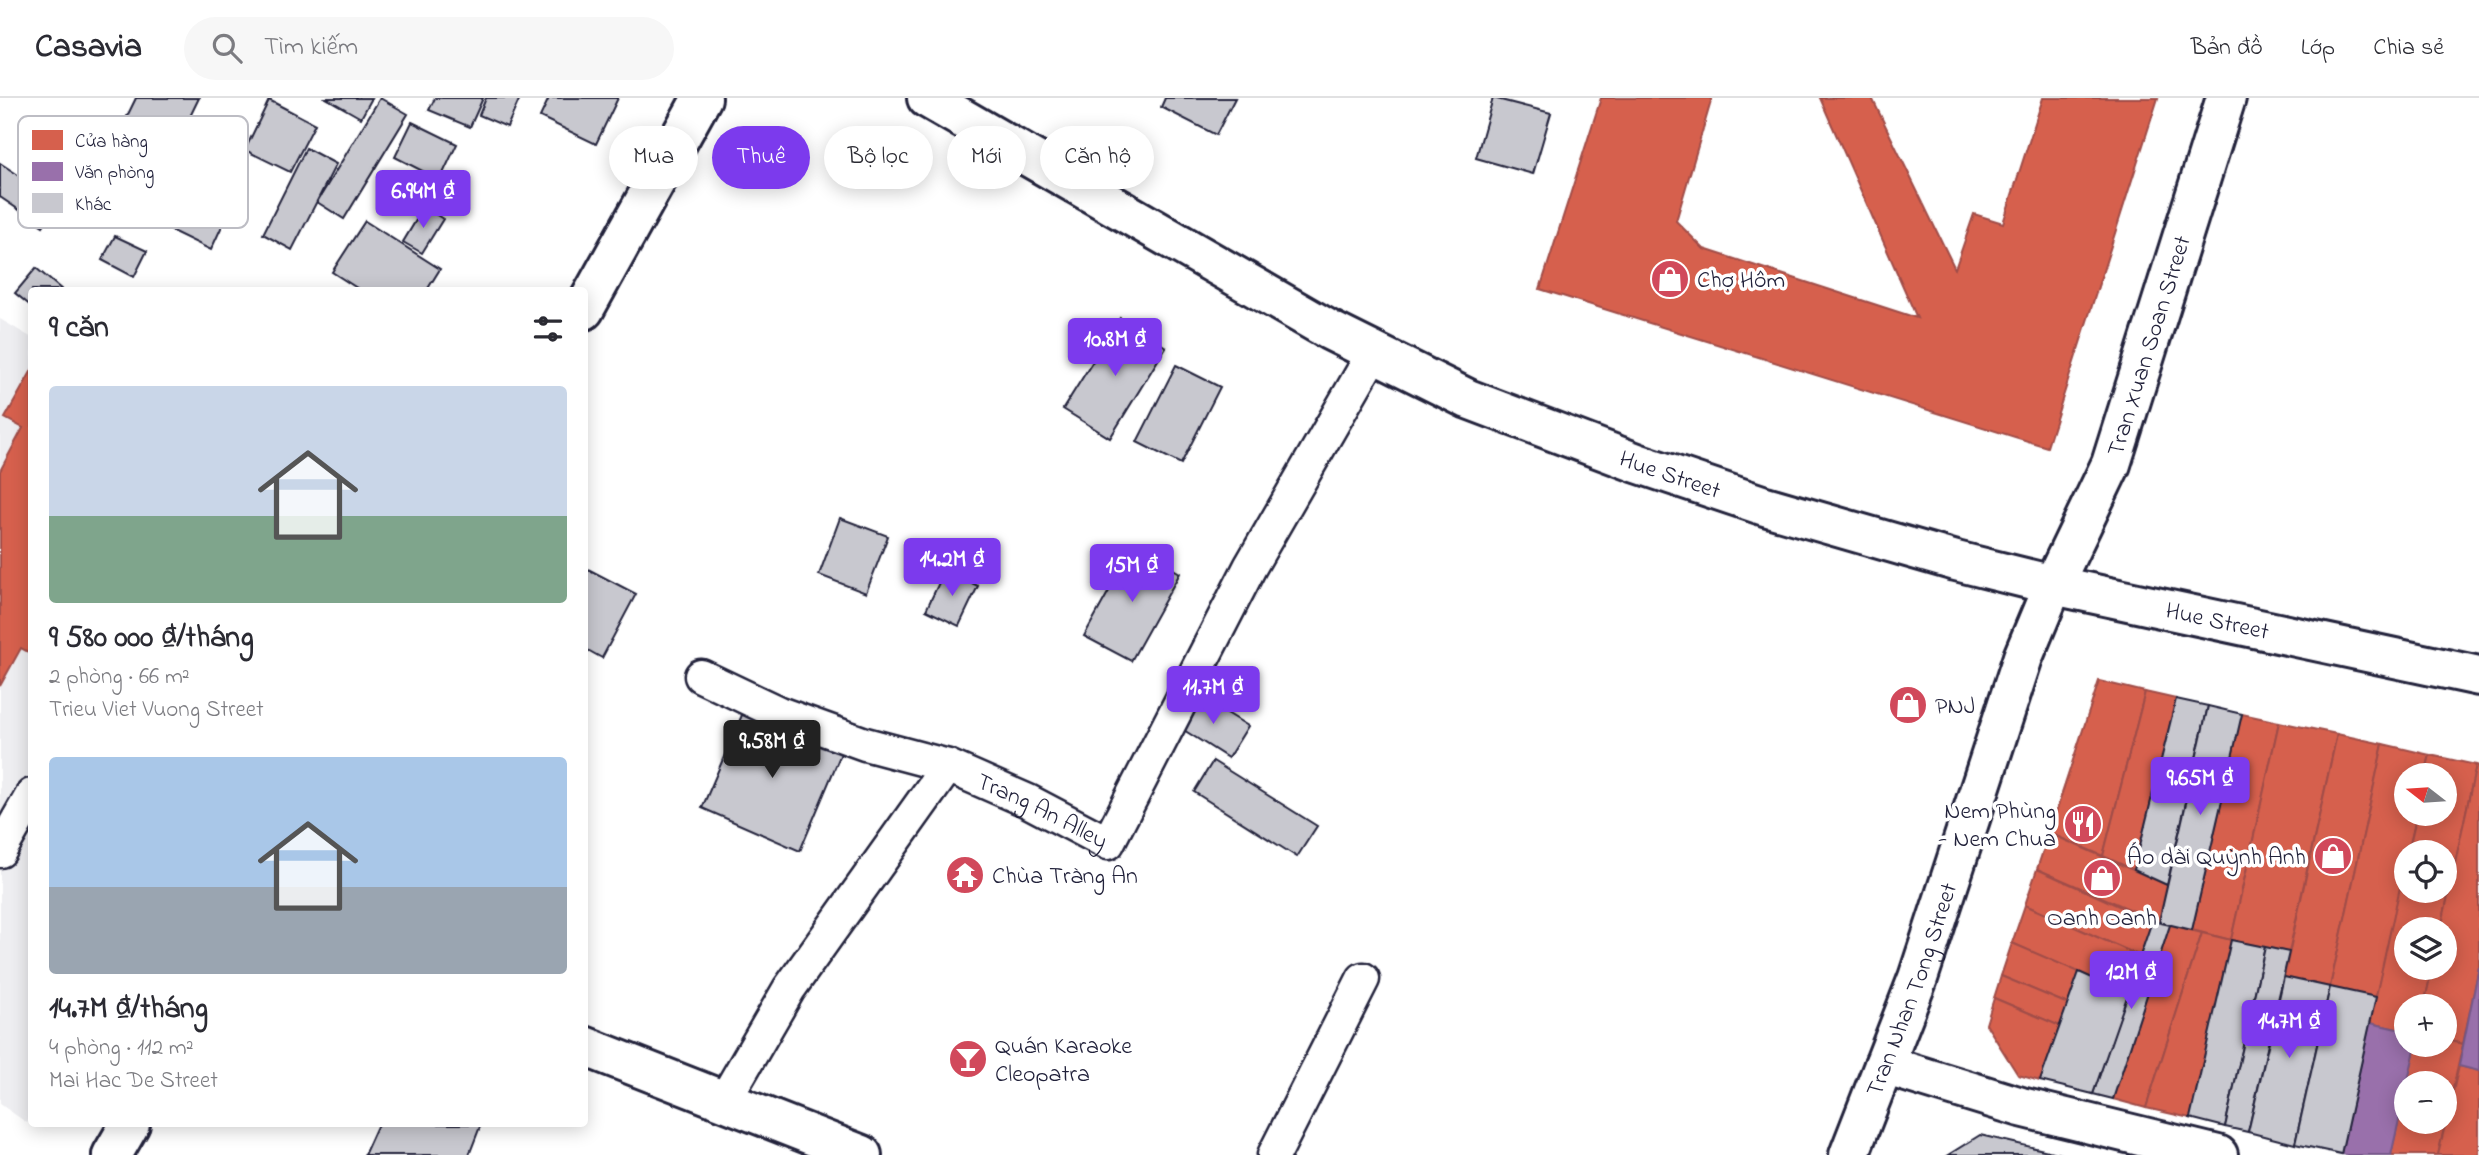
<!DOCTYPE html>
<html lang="vi">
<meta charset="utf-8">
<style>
:root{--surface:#fff;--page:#f7f7f7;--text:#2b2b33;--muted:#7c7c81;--line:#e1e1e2;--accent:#7c3aed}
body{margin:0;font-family:"Indie Flower",sans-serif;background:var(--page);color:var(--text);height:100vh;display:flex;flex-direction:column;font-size:26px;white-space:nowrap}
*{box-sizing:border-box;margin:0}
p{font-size:23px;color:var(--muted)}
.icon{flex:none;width:38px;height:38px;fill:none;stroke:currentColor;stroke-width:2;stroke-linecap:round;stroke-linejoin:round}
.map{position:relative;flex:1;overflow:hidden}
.details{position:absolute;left:28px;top:189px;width:560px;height:840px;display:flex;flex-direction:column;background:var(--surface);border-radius:7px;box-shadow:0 4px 18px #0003}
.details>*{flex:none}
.top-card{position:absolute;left:609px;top:28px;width:665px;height:63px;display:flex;gap:14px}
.needle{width:46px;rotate:287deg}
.fabs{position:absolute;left:2394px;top:665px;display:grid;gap:14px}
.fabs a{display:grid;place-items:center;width:63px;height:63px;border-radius:50%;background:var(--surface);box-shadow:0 4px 18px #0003;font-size:35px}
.price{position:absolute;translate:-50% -60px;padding:0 16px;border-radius:7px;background:var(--accent);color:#fff;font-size:23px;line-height:46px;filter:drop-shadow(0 2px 4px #0008)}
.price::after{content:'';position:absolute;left:50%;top:42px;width:21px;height:16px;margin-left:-10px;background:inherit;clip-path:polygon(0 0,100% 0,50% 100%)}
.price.on{background:#222;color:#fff}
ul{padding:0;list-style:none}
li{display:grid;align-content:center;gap:14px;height:371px;padding:0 21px}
li span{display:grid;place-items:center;height:217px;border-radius:7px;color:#555}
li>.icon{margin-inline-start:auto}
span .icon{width:126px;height:126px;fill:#fffc;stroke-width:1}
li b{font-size:30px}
h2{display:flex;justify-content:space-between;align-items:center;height:84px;padding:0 21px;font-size:30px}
.tag{padding:0 24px;border-radius:32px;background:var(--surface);box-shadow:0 4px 18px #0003;font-size:24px;line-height:63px}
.tag.on{background:var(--accent);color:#fff}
header{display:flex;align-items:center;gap:42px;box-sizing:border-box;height:98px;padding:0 35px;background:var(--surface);border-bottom:2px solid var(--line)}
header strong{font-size:33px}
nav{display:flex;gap:38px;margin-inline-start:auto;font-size:24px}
.search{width:490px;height:63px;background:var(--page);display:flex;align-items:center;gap:18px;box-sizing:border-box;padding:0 24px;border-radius:38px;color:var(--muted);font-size:26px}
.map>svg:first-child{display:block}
</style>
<header>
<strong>Casavia</strong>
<div class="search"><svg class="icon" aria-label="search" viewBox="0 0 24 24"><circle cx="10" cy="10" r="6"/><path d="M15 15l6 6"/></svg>Tìm kiếm</div>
<nav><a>Bản đồ</a><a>Lớp</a><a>Chia sẻ</a></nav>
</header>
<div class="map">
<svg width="2479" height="1057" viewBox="0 0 2479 1057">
<rect width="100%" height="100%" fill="#fff"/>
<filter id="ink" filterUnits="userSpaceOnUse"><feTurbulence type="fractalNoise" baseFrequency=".0143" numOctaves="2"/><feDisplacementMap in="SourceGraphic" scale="14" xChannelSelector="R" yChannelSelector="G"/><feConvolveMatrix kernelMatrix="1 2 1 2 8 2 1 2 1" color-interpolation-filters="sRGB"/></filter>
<g filter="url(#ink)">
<!-- built -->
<path fill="#eeeef1" d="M0 221 32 240V1016L27 1025 0 1006Z"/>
<!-- shops -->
<g fill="#d6604d" stroke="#a04d48" stroke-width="2">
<path d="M1601 0H1712L1676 123 1704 151 1917 220 1820 0H1872L1955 171 1974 116 2003 125 2043 0H2158L2047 349 1540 191Z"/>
<path d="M32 272V556L21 550 0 588V373L23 330 5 320Z"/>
<path d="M2099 583 2145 594 2103 758 2049 735Z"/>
<path d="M2145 594 2176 601 2134 772 2103 758Z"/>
<path d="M2242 616 2279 624 2231 842 2192 832Z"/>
<path d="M2279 624 2337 636 2289 854 2231 842Z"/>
<path d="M2337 636 2383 646 2330 889 2284 879Z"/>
<path d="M2383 646 2430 657 2425 677H2406V716H2417L2376 899 2330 889Z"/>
<path d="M2430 657 2476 667 2441 831H2406V870H2432L2424 908H2406V933L2370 925 2406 762V793H2445V754H2408L2417 716H2445V677H2425Z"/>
<path d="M2476 667 2479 668V869L2463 946 2445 942V908H2424L2432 870H2445V831H2441Z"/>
<path d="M2049 735 2167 787 2159 824 2037 771Z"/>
<path d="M2037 771 2152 823 2140 858 2025 807Z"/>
<path d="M2025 807 2140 858 2128 896 2012 845Z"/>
<path d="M2170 827 2202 835 2146 1010 2113 1001Z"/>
<path d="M2202 835 2231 842 2190 1020 2146 1010Z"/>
<path d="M2012 845 2079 874 2068 906 2001 878Z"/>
<path d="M2001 878 2068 906 2060 928 1994 900Z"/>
<path d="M1994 900 2060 928 2040 983 2018 977 1986 926Z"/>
<path d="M2445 942 2463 946 2438 1057H2391L2406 989V1024H2445V985H2407L2416 947H2445Z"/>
<path d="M2459 968 2479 973V1057H2438Z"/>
</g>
<!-- offices -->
<g fill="#9970ab" stroke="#755989" stroke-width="2">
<path d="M2479 869V973L2459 968Z"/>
<path d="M2370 925 2406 933V947H2416L2391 1057H2346L2341 1056Z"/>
</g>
<!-- building -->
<g fill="#c8c8cf" stroke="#22223b" stroke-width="2">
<path d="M136 0H199L162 76 111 51Z"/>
<path d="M326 0H372L361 20Z"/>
<path d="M380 0 408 16 344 121 317 104Z"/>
<path d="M435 0H483L470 29 429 12Z"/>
<path d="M486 0H520L507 29 479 17Z"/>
<path d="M549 0H618L596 46 540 19Z"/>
<path d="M1165 0H1235L1216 37 1161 9Z"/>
<path d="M1493 0 1551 15 1533 76 1476 60Z"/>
<path d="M269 2 315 26 290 74 245 52Z"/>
<path d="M412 24 457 46 440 82 395 59Z"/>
<path d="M306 50 336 66 292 152 263 136Z"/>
<path d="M0 65 59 104 43 128 0 99Z"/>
<path d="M187 95 228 115 211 152 170 132Z"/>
<path d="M424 109 443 121 422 155 403 144Z"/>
<path d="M365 123 440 171 427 192H360L332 174Z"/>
<path d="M115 138 147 153 134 179 102 162Z"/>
<path d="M36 170 62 192H32V209L15 195Z"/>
<path d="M1120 220 1166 249 1110 340 1063 311Z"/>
<path d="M1176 267 1220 289 1181 366 1137 344Z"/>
<path d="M840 420 888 438 866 495 819 477Z"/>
<path d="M1134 448 1180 475 1131 563 1084 538Z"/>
<path d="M584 469 636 496 602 560 584 550Z"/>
<path d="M945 472 978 488 959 528 926 512Z"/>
<path d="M1198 597 1248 628 1228 660 1179 629Z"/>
<path d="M2176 601 2208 608 2167 787 2134 772Z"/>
<path d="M2208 608 2242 616 2192 832 2159 824Z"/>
<path d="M745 610 842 653 800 753 702 710Z"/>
<path d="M1213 663 1317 728 1297 759 1194 694Z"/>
<path d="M2152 823 2170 827 2113 1001 2093 996Z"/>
<path d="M2231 842 2265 849 2225 1029 2190 1020Z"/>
<path d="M2265 849 2289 854 2248 1034 2225 1029Z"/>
<path d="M2079 874 2128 896 2093 996 2040 983Z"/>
<path d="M2284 879 2330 889 2295 1046 2248 1034Z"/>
<path d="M2330 889 2376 899 2341 1056 2295 1046Z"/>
<path d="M378 1026H481L469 1057H364Z"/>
<path d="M1980 1037 2065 1057H1948Z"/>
</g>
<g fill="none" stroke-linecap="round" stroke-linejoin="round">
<defs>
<g id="lane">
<path id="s1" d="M701 578 779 615 865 646 948 668 1028 703 1108 745 1250 469 1374 254"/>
<path d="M0 753 32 697"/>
<path d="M724 1003 789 891 948 668"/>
<path d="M1274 1057 1363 881"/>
</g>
<g id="street">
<path d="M584 948 862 1057"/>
<path d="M1884 967 2021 1009 2218 1057"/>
</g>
<g id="secondary">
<path id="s2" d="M927 0 1329 232 1468 301 1637 365 1765 408 1956 463 2053 487 2479 578"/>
<path d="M584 212 702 0"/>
<path d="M112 1057 130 1026"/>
<path id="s3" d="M1849 1057 1918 880 2023 559 2053 487 2111 366 2226 0"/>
</g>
</defs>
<!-- lane casing -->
<use href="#lane" stroke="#22223b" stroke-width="37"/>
<!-- street casing -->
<use href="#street" stroke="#22223b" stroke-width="44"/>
<!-- secondary casing -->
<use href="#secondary" stroke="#22223b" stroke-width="44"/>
<!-- lane -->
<use href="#lane" stroke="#fff" stroke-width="32"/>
<!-- street -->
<use href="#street" stroke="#fff" stroke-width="38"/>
<!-- secondary -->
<use href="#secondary" stroke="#fff" stroke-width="38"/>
</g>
</g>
<!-- icons -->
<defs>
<symbol id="shop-disc" viewBox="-11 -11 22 22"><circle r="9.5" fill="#d1495b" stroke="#fff"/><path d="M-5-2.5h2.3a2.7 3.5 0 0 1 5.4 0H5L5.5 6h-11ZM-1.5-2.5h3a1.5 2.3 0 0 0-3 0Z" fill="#fff"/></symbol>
<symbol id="restaurant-disc" viewBox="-11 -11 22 22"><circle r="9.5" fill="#d1495b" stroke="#fff"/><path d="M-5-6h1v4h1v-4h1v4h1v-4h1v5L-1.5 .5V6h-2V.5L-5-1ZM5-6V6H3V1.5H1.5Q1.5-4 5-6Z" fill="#fff"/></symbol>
<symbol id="temple-disc" viewBox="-11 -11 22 22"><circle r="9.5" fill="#d1495b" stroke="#fff"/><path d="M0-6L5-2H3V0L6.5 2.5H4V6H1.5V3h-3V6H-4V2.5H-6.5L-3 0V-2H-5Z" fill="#fff"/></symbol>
<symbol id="bar-disc" viewBox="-11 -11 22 22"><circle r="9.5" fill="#d1495b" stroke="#fff"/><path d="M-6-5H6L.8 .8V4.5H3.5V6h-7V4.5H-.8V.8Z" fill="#fff"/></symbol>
</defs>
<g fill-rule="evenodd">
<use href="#shop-disc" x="1648" y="159" width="44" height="44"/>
<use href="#shop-disc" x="1886" y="585" width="44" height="44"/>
<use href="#restaurant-disc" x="2061" y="704" width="44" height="44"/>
<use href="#shop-disc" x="2311" y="736" width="44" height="44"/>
<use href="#temple-disc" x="943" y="755" width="44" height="44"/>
<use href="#shop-disc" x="2080" y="758" width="44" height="44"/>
<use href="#bar-disc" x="946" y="939" width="44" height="44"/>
</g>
<g text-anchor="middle" stroke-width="7" stroke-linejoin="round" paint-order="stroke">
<!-- poi labels -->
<g font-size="24" fill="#22223b" stroke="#fff" text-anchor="start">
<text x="1697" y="189">Chợ Hôm</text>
<text x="1935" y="615">PNJ</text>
<text x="2056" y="720" text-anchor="end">Nem Phùng<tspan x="2056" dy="28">- Nem Chua</tspan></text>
<text x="2306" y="766" text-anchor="end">Áo dài Quỳnh Anh</text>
<text x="992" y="785">Chùa Tràng An</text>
<text x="2102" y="827" text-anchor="middle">Oanh Oanh</text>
<text x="995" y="955">Quán Karaoke<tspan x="995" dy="28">Cleopatra</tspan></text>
</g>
<!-- street labels -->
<g font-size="24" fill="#22223b" stroke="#fff">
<text dy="8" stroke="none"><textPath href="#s3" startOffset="864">Tran Xuan Soan Street</textPath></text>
<text dy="8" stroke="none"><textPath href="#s2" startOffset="835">Hue Street</textPath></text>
<text dy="8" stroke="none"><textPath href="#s2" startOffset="1402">Hue Street</textPath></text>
<text dy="8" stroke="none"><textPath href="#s1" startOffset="368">Trang An Alley</textPath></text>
<text dy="8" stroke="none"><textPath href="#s3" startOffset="177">Tran Nhan Tong Street</textPath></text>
</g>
</g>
<!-- legend -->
<rect x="18" y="18" width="230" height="112" rx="10" fill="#fff" stroke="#bdbdc4" stroke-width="2"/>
<rect x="32" y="32" width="31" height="20" fill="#d6604d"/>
<rect x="32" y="64" width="31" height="19" fill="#9970ab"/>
<rect x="32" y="95" width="31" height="20" fill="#c8c8cf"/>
<g font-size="19" fill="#22223b">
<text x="75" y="49">Cửa hàng</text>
<text x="75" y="80">Văn phòng</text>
<text x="75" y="112">Khác</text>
</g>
</svg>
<div class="fabs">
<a><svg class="needle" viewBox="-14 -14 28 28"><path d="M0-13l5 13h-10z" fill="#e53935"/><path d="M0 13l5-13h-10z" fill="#7c7c81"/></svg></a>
<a><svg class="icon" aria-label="locate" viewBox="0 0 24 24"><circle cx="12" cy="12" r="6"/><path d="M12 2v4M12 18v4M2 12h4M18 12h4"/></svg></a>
<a><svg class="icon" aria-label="layers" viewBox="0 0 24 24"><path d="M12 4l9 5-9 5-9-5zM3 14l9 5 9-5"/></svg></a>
<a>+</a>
<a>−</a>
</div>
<b class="price" style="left:423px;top:132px">6.94M ₫</b>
<b class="price" style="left:1115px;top:280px">10.8M ₫</b>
<b class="price" style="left:952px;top:500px">14.2M ₫</b>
<b class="price" style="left:1132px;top:506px">15M ₫</b>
<b class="price" style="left:1213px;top:628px">11.7M ₫</b>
<b class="price on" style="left:772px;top:682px">9.58M ₫</b>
<b class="price" style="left:2200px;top:719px">9.65M ₫</b>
<b class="price" style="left:2131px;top:913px">12M ₫</b>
<b class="price" style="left:2289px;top:962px">14.7M ₫</b>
<div class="top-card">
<a class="tag">Mua</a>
<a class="tag on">Thuê</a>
<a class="tag">Bộ lọc</a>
<a class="tag">Mới</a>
<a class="tag">Căn hộ</a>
</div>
<section class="details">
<h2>9 căn<svg class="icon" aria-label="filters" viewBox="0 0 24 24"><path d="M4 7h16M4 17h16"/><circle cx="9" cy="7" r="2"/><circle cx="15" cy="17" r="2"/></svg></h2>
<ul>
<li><span style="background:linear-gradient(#c9d6e8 60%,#7fa58c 0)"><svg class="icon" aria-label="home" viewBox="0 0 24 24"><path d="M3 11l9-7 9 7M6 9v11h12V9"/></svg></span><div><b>9 580 000 ₫/tháng</b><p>2 phòng · 66 m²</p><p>Trieu Viet Vuong Street</p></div></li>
<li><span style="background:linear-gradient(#a9c7e8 60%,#9aa5b1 0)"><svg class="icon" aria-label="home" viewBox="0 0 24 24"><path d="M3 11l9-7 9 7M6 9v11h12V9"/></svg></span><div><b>14.7M ₫/tháng</b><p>4 phòng · 112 m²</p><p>Mai Hac De Street</p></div></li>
</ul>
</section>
</div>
